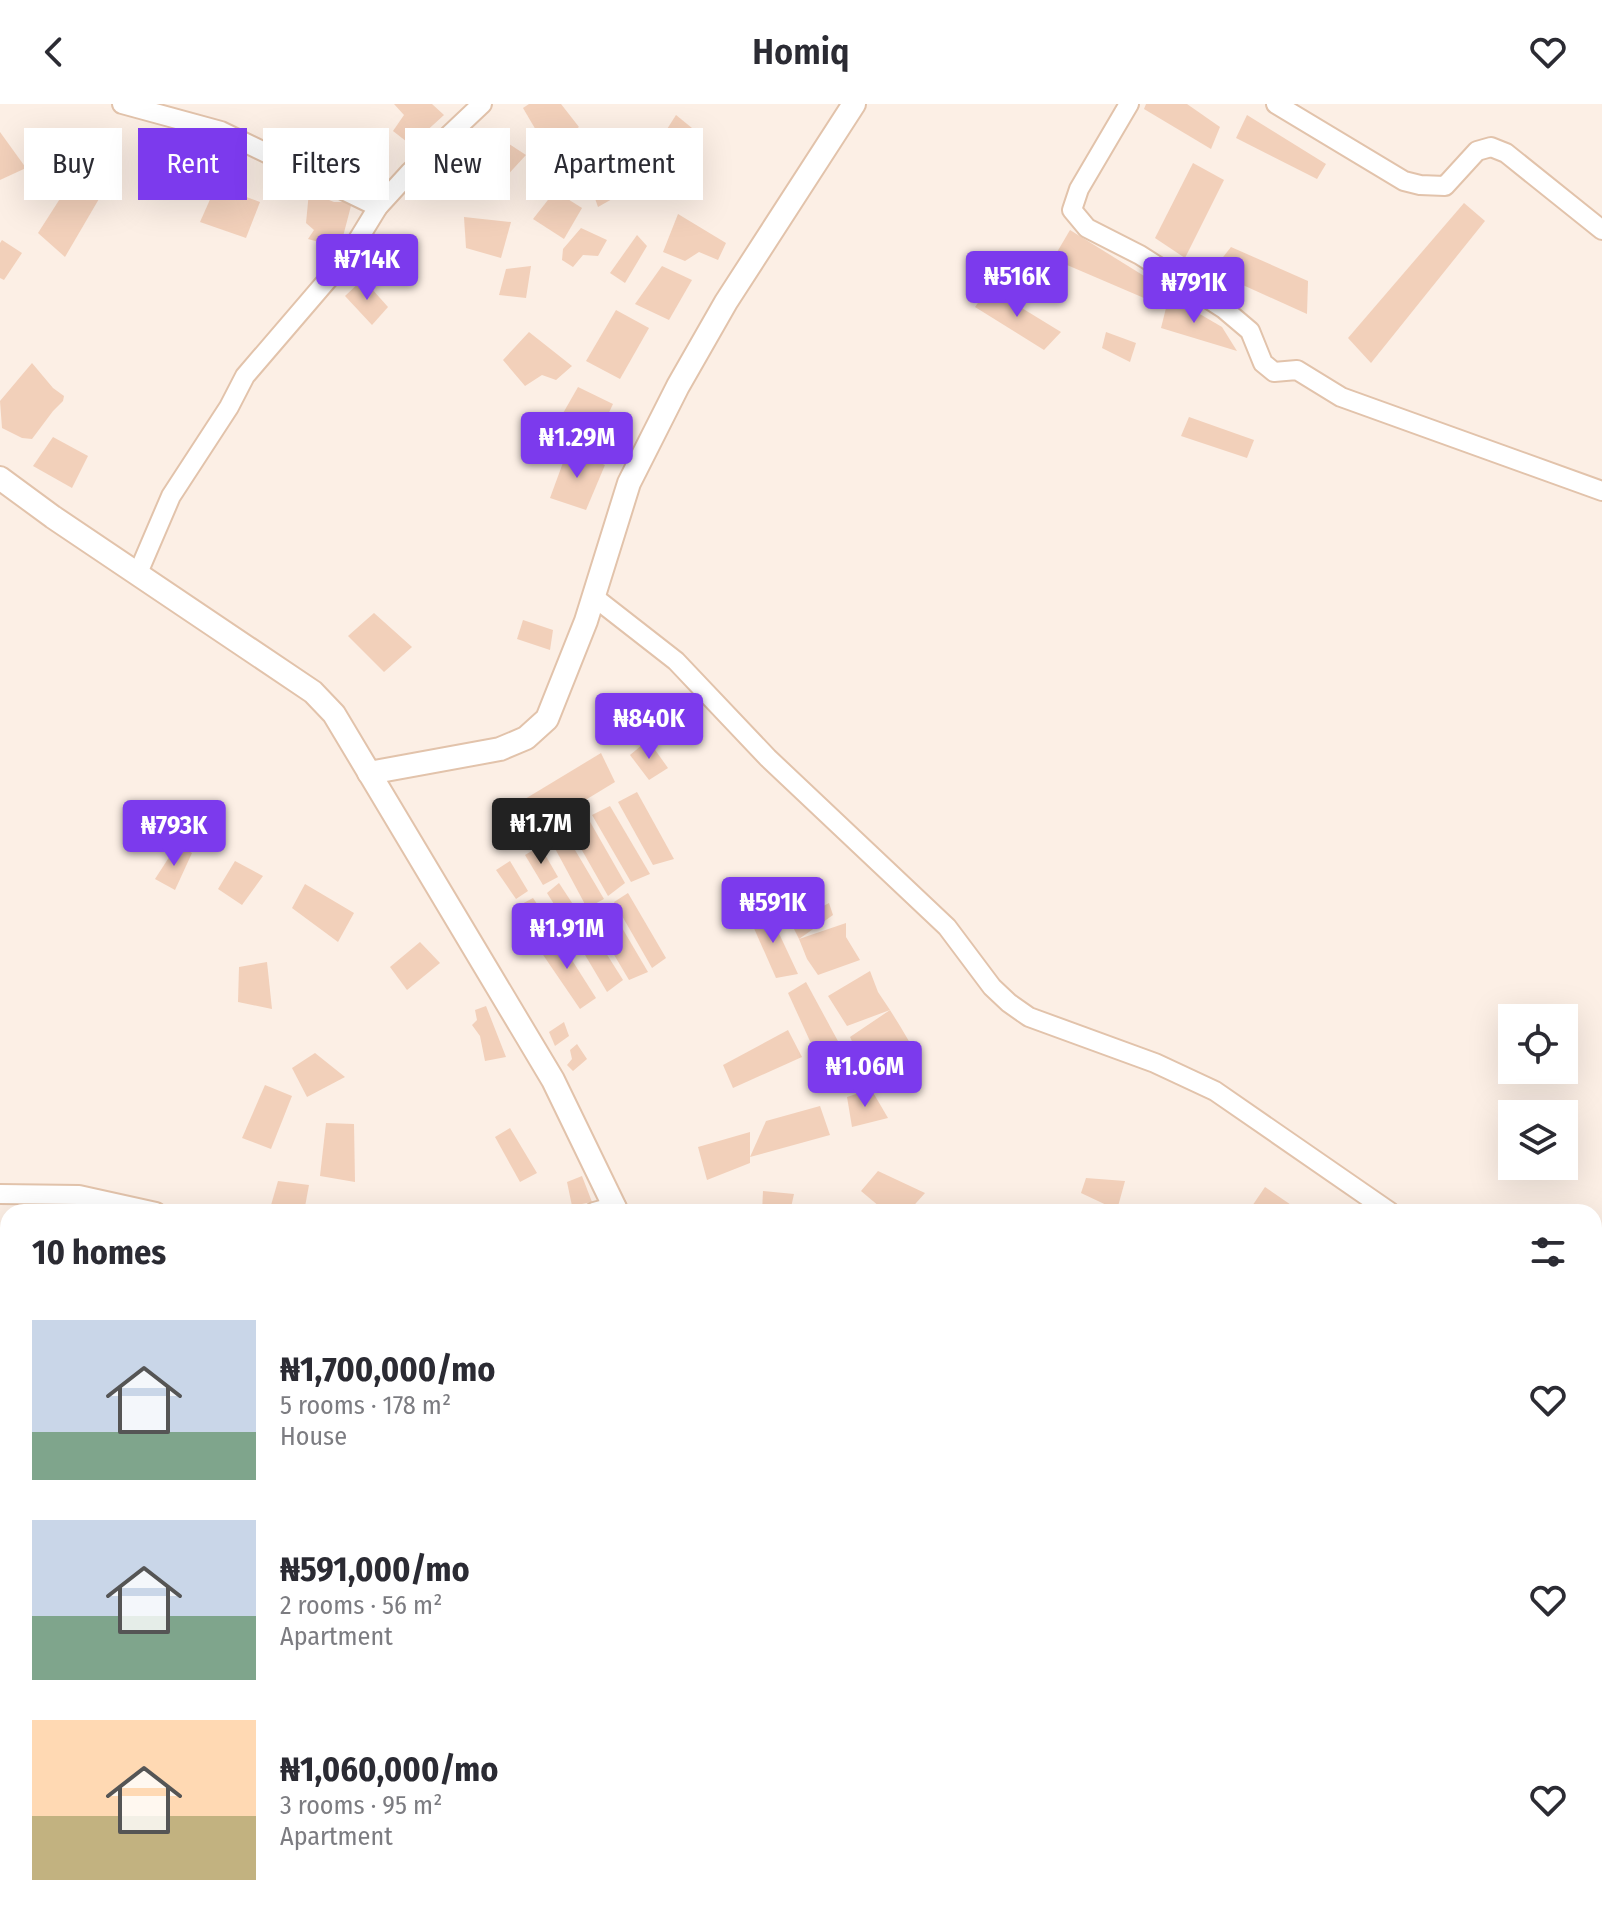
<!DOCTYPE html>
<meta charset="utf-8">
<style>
:root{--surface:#fff;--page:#f7f7f7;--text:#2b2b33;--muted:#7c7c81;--accent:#7c3aed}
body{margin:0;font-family:"Fira Sans Condensed",sans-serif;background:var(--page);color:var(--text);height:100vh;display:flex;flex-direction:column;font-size:30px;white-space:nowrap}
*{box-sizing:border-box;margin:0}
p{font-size:26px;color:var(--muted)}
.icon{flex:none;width:44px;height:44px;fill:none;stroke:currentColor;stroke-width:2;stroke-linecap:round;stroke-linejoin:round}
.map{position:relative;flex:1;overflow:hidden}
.details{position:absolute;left:0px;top:1100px;width:1602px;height:714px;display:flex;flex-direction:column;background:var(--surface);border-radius:24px 24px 0 0;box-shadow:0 8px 32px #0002}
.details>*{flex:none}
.guide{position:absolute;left:24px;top:24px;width:800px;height:72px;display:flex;gap:16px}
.tools{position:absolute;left:1498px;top:900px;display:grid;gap:16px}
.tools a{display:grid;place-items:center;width:80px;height:80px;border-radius:0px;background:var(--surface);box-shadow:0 8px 32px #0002;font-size:40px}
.price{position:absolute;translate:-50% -68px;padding:0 18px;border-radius:8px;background:var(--accent);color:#fff;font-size:26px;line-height:52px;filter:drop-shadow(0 2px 4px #0008)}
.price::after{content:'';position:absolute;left:50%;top:48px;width:24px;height:18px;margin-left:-12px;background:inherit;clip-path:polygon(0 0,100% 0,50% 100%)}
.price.selected{background:#222;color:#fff}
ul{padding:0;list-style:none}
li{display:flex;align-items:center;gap:24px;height:200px;padding:0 32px}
li span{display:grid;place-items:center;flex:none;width:224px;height:160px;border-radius:0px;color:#555}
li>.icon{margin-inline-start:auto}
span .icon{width:96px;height:96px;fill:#fffc;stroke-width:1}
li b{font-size:34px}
h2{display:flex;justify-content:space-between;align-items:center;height:96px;padding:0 32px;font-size:34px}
.tag{padding:0 28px;border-radius:0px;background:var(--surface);box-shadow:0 8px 32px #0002;font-size:28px;line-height:72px}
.tag.selected{background:var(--accent);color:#fff}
header{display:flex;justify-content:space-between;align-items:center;height:104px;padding:0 32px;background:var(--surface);font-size:36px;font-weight:600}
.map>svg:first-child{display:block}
</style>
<header><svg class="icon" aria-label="back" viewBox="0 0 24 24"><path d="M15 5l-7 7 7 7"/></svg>Homiq<svg class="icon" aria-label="heart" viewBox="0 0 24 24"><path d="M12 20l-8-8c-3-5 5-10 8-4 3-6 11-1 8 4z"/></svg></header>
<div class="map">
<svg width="1602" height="1813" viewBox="0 0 1602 1813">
<rect width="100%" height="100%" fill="#fcefe5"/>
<!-- building -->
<g fill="#f2d0ba">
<path d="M394 0H432L444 11 411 41 393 27 404 11Z"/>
<path d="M529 0H561L579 23 547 45 523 4Z"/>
<path d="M1146 0H1187L1220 23 1211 45 1144 5Z"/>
<path d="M676 11 703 33 687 55 662 33Z"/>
<path d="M1247 11 1326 60 1317 75 1236 34Z"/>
<path d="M0 28 26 64 0 76Z"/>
<path d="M493 33 503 36 526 51 501 78 479 62 485 52 482 44Z"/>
<path d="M624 39 642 78 598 103 585 66Z"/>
<path d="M156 59 188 67 187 95 152 91Z"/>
<path d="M1193 59 1224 76 1185 154 1155 134Z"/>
<path d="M79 65 103 88 65 153 38 129Z"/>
<path d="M216 82 260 98 246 134 200 118Z"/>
<path d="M555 87 582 104 564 135 533 115Z"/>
<path d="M309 88 334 98H352L340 144 308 135 314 126 306 119Z"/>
<path d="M1464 99 1485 117 1371 259 1348 234Z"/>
<path d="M678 110 726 139 718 156 699 148 685 157 663 148Z"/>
<path d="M464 113 511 118 501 154 466 144Z"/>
<path d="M581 124 607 136 598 152 583 151 573 163 562 156 563 145Z"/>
<path d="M1070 126 1149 175 1144 194 1053 155Z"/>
<path d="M637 131 647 142 625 179 610 169Z"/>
<path d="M2 136 22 149 4 176 0 174V139Z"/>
<path d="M1231 143 1308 177 1307 210 1212 167Z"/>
<path d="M531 162 526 194 499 191 506 165Z"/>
<path d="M662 162 692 176 669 216 635 200Z"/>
<path d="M363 175 388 203 372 221 345 192Z"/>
<path d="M989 184 1061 228 1044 246 975 203Z"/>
<path d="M1169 192 1222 223 1237 247 1161 224Z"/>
<path d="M616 206 649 224 620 275 586 257Z"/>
<path d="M529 228 572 262 556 276 542 271 525 282 503 256Z"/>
<path d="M1106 228 1136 239 1130 258 1102 244Z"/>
<path d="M32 259 53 284 64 292 63 297 53 307 32 335 22 334 2 324 0 297Z"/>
<path d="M578 283 613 300 597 334 558 318Z"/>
<path d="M1189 313 1254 336 1247 354 1181 332Z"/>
<path d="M53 333 88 352 72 384 33 362Z"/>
<path d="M568 345 605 361 586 406 550 394Z"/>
<path d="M374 509 412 543 384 568 348 532Z"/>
<path d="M523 516 553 526 550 546 517 535Z"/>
<path d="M648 636 668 664 649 676 630 651Z"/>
<path d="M601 649 615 678 518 737 502 709Z"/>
<path d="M637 688 674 755 653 761 618 698Z"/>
<path d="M610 702 650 770 631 778 592 711Z"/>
<path d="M589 716 625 779 608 792 571 727Z"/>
<path d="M565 729 604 795 587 804 551 737Z"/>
<path d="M177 741 192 749 175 786 155 775Z"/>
<path d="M540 742 558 773 543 781 525 751Z"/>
<path d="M235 757 263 772 242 801 218 785Z"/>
<path d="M510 757 528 787 516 795 496 766Z"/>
<path d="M559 779 578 808 564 816 547 789Z"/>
<path d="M305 780 354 809 338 838 292 804Z"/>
<path d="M628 789 666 854 652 864 614 798Z"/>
<path d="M533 794 552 822 536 832 518 802Z"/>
<path d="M829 799 833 811 799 835 791 819Z"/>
<path d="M608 800 648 868 629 876 591 812Z"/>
<path d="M768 806 798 870 776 874 749 813Z"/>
<path d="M584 814 623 876 607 888 569 824Z"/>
<path d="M846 819V833L860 856 818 871 807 855 799 835Z"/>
<path d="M556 831 596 894 580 905 537 842Z"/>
<path d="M420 838 440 859 407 886 390 863Z"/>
<path d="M267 858 272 905 238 898 239 863Z"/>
<path d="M870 867 878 888 890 906 900 922 910 939 871 964 856 946 850 933 890 906 847 922 828 892Z"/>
<path d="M806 878 839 939 815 948 788 889Z"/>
<path d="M486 902 506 953 485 957 480 932 472 921 477 916 475 906Z"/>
<path d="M564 918 569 932 555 942 549 928Z"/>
<path d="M788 926 802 953 733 984 723 961Z"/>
<path d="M577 940 587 955 573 967 567 961 572 955 570 946Z"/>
<path d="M315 949 345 973 307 993 292 964Z"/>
<path d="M265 981 292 992 271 1045 242 1034Z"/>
<path d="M871 985 888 1014 852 1023 847 993Z"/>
<path d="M820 1002 830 1031 750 1053 766 1017Z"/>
<path d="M326 1019 354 1020 355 1078 320 1072Z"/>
<path d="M510 1024 537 1069 520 1078 495 1033Z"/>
<path d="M750 1028V1059L707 1076 698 1043Z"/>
<path d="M878 1067 925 1089 908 1108H886L861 1087Z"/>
<path d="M582 1072 592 1098 572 1102 567 1078Z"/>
<path d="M1086 1074 1125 1077 1117 1106 1081 1089Z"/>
<path d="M278 1077 309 1081 304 1108H269Z"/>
<path d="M1265 1083 1297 1105 1294 1108H1248Z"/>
<path d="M763 1087 794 1090 790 1108H762Z"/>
<path d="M735 1100V1108H653V1106Z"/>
<path d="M0 1147 8 1150V1186L0 1183Z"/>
<path d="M5 1373 8 1374V1404L0 1401V1385Z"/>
<path d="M1594 1489 1602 1493V1543L1594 1538Z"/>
<path d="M234 1806H281L272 1813H240Z"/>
<path d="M288 1806H316L307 1813H281Z"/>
<path d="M458 1806H515L511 1813H454Z"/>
<path d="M726 1806H765L768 1813H728Z"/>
</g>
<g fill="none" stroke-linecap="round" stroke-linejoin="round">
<defs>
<g id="minor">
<path d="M122 0 221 27 378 103"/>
<path d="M1129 0 1079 85 1072 106 1087 124 1140 151 1224 205 1250 227 1263 259 1274 268 1297 266 1341 293 1602 387"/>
<path d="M1276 0 1404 77 1420 81 1445 82 1477 47 1491 43 1506 49 1602 126"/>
<path d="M138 469 171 392 229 303 245 272 348 152 378 103 410 68 482 0"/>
<path d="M594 493 676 557 768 654 947 823 992 883 1009 899 1029 913 1155 959 1215 987 1390 1108"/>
<path d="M0 1090 79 1091 156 1108"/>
<path d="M594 1108 616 1102"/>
<path d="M1594 1252 1602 1258"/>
<path d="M0 1353 8 1355"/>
</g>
<g id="tertiary">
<path d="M0 374 53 413 313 588 334 610 553 976 617 1108"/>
<path d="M369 669 500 645 526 634 547 615 586 517 629 379 678 282 726 198 854 0"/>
<path d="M683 1806 685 1813"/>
</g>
</defs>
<!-- minor casing -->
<use href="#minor" stroke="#e2c3ab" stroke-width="22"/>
<!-- tertiary casing -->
<use href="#tertiary" stroke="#e2c3ab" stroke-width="26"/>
<!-- minor -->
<use href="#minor" stroke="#fff" stroke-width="18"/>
<!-- tertiary -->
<use href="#tertiary" stroke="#fff" stroke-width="22"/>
</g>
</svg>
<div class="tools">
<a><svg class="icon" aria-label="locate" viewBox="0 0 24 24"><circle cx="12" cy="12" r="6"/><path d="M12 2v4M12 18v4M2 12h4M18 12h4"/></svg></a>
<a><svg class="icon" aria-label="layers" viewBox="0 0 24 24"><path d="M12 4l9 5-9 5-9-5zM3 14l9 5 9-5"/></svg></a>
</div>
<b class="price" style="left:367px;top:198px">₦714K</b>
<b class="price" style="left:1017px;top:215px">₦516K</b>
<b class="price" style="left:1194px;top:221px">₦791K</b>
<b class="price" style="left:577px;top:376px">₦1.29M</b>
<b class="price" style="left:649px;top:657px">₦840K</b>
<b class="price selected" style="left:541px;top:762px">₦1.7M</b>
<b class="price" style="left:174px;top:764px">₦793K</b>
<b class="price" style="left:773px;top:841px">₦591K</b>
<b class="price" style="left:567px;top:867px">₦1.91M</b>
<b class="price" style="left:865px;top:1005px">₦1.06M</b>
<div class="guide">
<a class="tag">Buy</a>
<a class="tag selected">Rent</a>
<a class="tag">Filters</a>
<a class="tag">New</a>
<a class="tag">Apartment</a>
</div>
<section class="details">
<h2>10 homes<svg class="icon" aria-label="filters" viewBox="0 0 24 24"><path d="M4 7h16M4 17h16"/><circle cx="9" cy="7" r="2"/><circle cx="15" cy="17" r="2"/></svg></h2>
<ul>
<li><span style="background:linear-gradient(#c9d6e8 70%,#7fa58c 0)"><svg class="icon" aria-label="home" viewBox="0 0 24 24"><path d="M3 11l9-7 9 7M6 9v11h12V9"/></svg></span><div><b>₦1,700,000/mo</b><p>5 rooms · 178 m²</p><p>House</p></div><svg class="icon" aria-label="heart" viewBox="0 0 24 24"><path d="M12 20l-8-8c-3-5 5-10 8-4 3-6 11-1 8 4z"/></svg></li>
<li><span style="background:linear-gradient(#c9d6e8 60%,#7fa58c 0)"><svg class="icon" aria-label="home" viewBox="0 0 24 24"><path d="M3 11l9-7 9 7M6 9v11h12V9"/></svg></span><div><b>₦591,000/mo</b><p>2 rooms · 56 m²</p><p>Apartment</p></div><svg class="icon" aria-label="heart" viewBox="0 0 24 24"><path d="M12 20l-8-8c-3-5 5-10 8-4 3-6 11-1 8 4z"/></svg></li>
<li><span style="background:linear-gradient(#ffd9b3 60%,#c2b280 0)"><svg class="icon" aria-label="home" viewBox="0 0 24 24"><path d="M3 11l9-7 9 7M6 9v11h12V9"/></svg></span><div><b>₦1,060,000/mo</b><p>3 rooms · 95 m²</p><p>Apartment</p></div><svg class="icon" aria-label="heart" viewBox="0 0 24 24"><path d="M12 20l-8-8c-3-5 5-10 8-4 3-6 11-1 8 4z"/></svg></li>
</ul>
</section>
</div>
